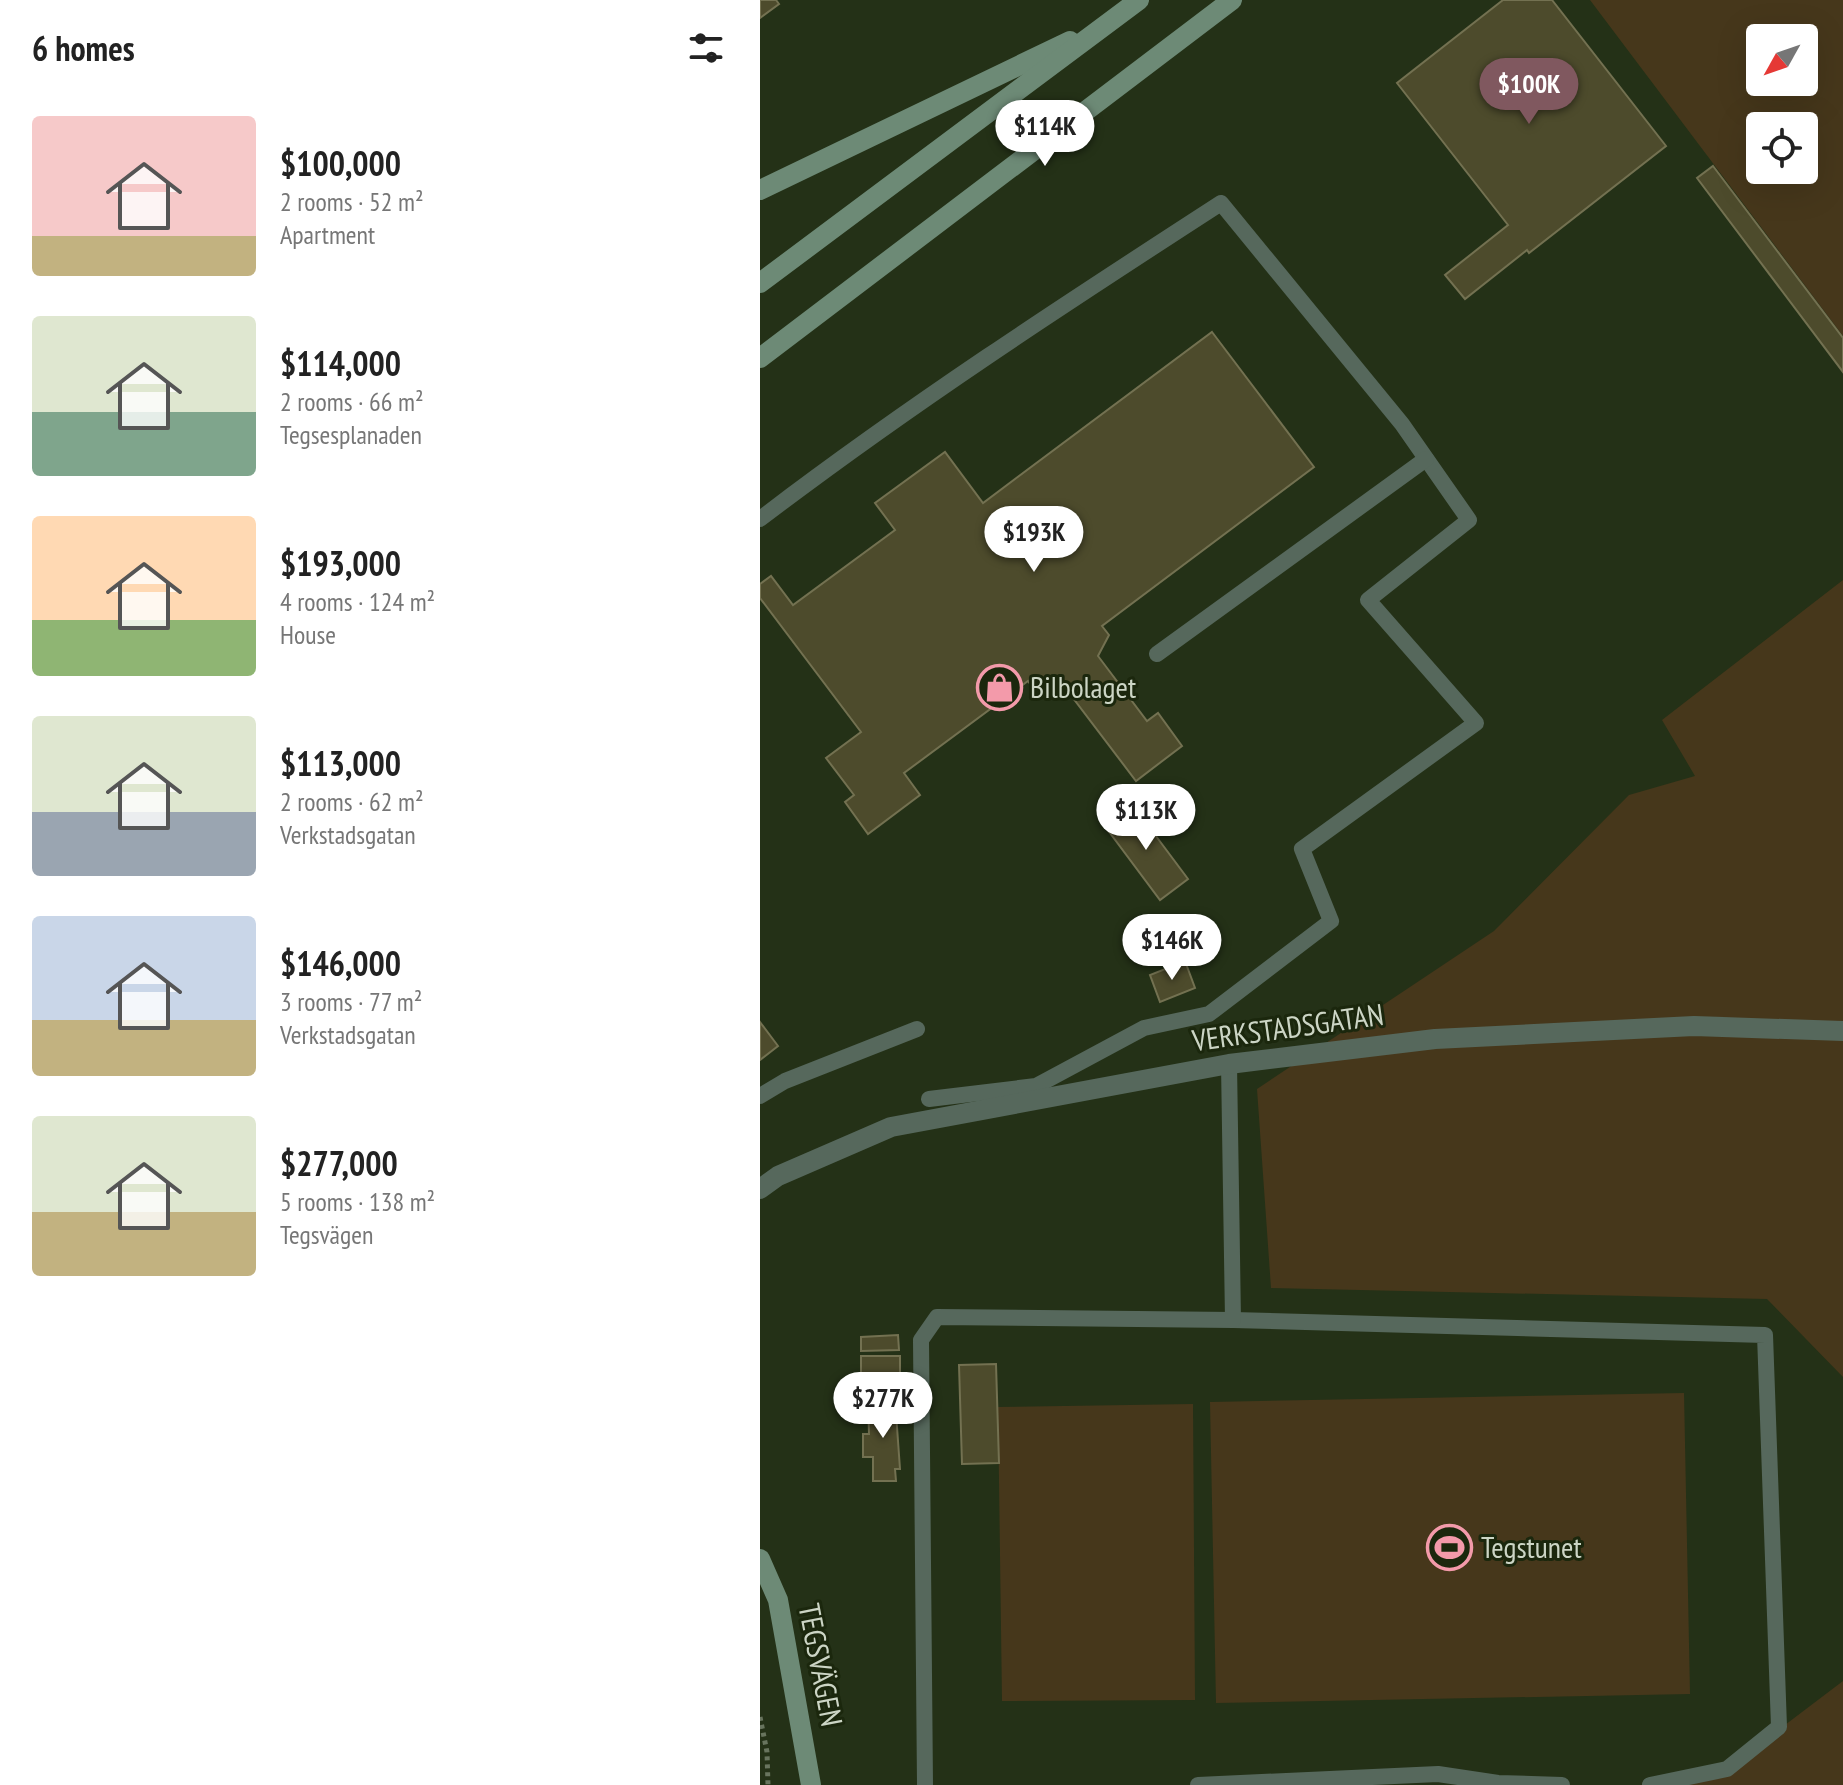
<!DOCTYPE html>
<meta charset="utf-8">
<style>
:root{--surface:#fff;--page:#f2f2f2;--text:#222;--muted:#767676;--accent:#80585f}
body{margin:0;font-family:"PT Sans Narrow",sans-serif;background:var(--page);color:var(--text);height:100vh;display:flex;flex-direction:column;font-size:30px;white-space:nowrap}
*{box-sizing:border-box;margin:0}
p{font-size:26px;color:var(--muted)}
.icon{flex:none;width:44px;height:44px;fill:none;stroke:currentColor;stroke-width:2;stroke-linecap:round;stroke-linejoin:round}
.map{position:relative;flex:1;overflow:hidden}
.panel{display:flex;flex-direction:column;background:var(--surface);width:760px}
.panel>*{flex:none}
.needle{width:52px;rotate:230deg}
.fabs{position:absolute;left:986px;top:24px;display:grid;gap:16px}
.fabs a{display:grid;place-items:center;width:72px;height:72px;border-radius:8px;background:var(--surface);box-shadow:0 8px 32px #0002;font-size:40px}
.price{position:absolute;translate:-50% -68px;padding:0 18px;border-radius:28px;background:#fff;color:#222;font-size:26px;line-height:52px;filter:drop-shadow(0 2px 4px #0008)}
.price::after{content:'';position:absolute;left:50%;top:48px;width:24px;height:18px;margin-left:-12px;background:inherit;clip-path:polygon(0 0,100% 0,50% 100%)}
.price.active{background:var(--accent);color:#fff}
ul{padding:0;list-style:none}
li{display:flex;align-items:center;gap:24px;height:200px;padding:0 32px}
li span{display:grid;place-items:center;flex:none;width:224px;height:160px;border-radius:8px;color:#555}
li>.icon{margin-inline-start:auto}
span .icon{width:96px;height:96px;fill:#fffc;stroke-width:1}
li b{font-size:34px}
h2{display:flex;justify-content:space-between;align-items:center;height:96px;padding:0 32px;font-size:34px}
main{display:flex;flex:1;min-height:0}
.map>svg:first-child{display:block}
</style>
<main>
<section class="panel">
<h2>6 homes<svg class="icon" aria-label="filters" viewBox="0 0 24 24"><path d="M4 7h16M4 17h16"/><circle cx="9" cy="7" r="2"/><circle cx="15" cy="17" r="2"/></svg></h2>
<ul>
<li><span style="background:linear-gradient(#f6c9c9 75%,#c2b280 0)"><svg class="icon" aria-label="home" viewBox="0 0 24 24"><path d="M3 11l9-7 9 7M6 9v11h12V9"/></svg></span><div><b>$100,000</b><p>2 rooms · 52 m²</p><p>Apartment</p></div></li>
<li><span style="background:linear-gradient(#dfe7d0 60%,#7fa58c 0)"><svg class="icon" aria-label="home" viewBox="0 0 24 24"><path d="M3 11l9-7 9 7M6 9v11h12V9"/></svg></span><div><b>$114,000</b><p>2 rooms · 66 m²</p><p>Tegsesplanaden</p></div></li>
<li><span style="background:linear-gradient(#ffd9b3 65%,#8fb573 0)"><svg class="icon" aria-label="home" viewBox="0 0 24 24"><path d="M3 11l9-7 9 7M6 9v11h12V9"/></svg></span><div><b>$193,000</b><p>4 rooms · 124 m²</p><p>House</p></div></li>
<li><span style="background:linear-gradient(#dfe7d0 60%,#9aa5b1 0)"><svg class="icon" aria-label="home" viewBox="0 0 24 24"><path d="M3 11l9-7 9 7M6 9v11h12V9"/></svg></span><div><b>$113,000</b><p>2 rooms · 62 m²</p><p>Verkstadsgatan</p></div></li>
<li><span style="background:linear-gradient(#c9d6e8 65%,#c2b280 0)"><svg class="icon" aria-label="home" viewBox="0 0 24 24"><path d="M3 11l9-7 9 7M6 9v11h12V9"/></svg></span><div><b>$146,000</b><p>3 rooms · 77 m²</p><p>Verkstadsgatan</p></div></li>
<li><span style="background:linear-gradient(#dfe7d0 60%,#c2b280 0)"><svg class="icon" aria-label="home" viewBox="0 0 24 24"><path d="M3 11l9-7 9 7M6 9v11h12V9"/></svg></span><div><b>$277,000</b><p>5 rooms · 138 m²</p><p>Tegsvägen</p></div></li>
</ul>
</section>
<div class="map">
<svg width="1083" height="1785" viewBox="0 0 1083 1785">
<rect width="100%" height="100%" fill="#243117"/>
<!-- green -->
<g fill="#46371b" fill-rule="evenodd">
<path d="M830 0H1083V336ZM1044 38V82H1000V38ZM1044 126V170H1000V126Z"/>
<path d="M1083 580V1377L1007 1299 511 1288 497 1089 734 931 869 795 935 776 902 720Z"/>
<path d="M924 1393 930 1694 456 1703 450 1402Z"/>
<path d="M433 1404 435 1700 242 1701 238 1407Z"/>
<path d="M1083 1681V1785H890L967 1769Z"/>
</g>
<!-- building -->
<g fill="#4d4b2c" stroke="#737151" stroke-width="2">
<path d="M0 0H16L19 4 0 18Z"/>
<path d="M743 0H792L906 146 769 253 767 250 705 299 685 275 748 225 637 83Z"/>
<path d="M953 166 1083 338V372L937 178Z"/>
<path d="M452 332 554 467 342 626 349 635 338 656 387 721 398 713 422 746 376 781 300 681 275 691 268 681 144 773 160 795 108 834 85 802 94 795 66 758 101 732 0 598V584L11 576 33 605 135 530 115 503 185 452 223 503Z"/>
<path d="M372 804 428 879 400 900 344 825Z"/>
<path d="M425 961 435 988 400 1002 390 975Z"/>
<path d="M0 1022 18 1046 0 1060Z"/>
<path d="M138 1335 139 1350 101 1351V1337Z"/>
<rect x="101" y="1356" width="39" height="29"/>
<path d="M236 1364 239 1463 202 1464 199 1365Z"/>
<path d="M135 1399 140 1469H135L136 1481H113V1457H103V1434H109L108 1400Z"/>
</g>
<g fill="none" stroke-linecap="round" stroke-linejoin="round">
<!-- path -->
<path stroke="#68745e" stroke-width="5" stroke-dasharray="4 4" stroke-linecap="butt" d="M0 1717 7 1752 8 1785"/>
<!-- lane -->
<g stroke="#56685c" stroke-width="16">
<path d="M0 519C148 406 305 304 461 203L642 424 709 520 608 600 716 723 542 849 571 921 449 1014 384 1028 276 1086 169 1099"/>
<path d="M397 654 666 459"/>
<path d="M0 1096 25 1081 157 1029"/>
<path d="M473 1320 1005 1335 1019 1727 967 1769 890 1785"/>
<path d="M165 1785 161 1340 177 1317 473 1320 469 1064"/>
<path d="M438 1785 678 1774 738 1783 802 1785"/>
</g>
<!-- street -->
<path stroke="#56685c" stroke-width="20" d="M0 1189 18 1176 131 1127 469 1064 675 1039 934 1026 1083 1031"/>
<!-- secondary -->
<g stroke="#6d8a76" stroke-width="20">
<path d="M0 190 310 41"/>
<path d="M0 283 379 0"/>
<path d="M0 358 472 0"/>
<path d="M0 1559 18 1600 51 1785"/>
</g>
</g>
<!-- icons -->
<defs>
<symbol id="shop-ring" viewBox="-11 -11 22 22"><circle r="9.5" fill="#1b270d" stroke="#f39aaa" stroke-width="1.5"/><path d="M-5-2.5h2.3a2.7 3.5 0 0 1 5.4 0H5L5.5 6h-11ZM-1.5-2.5h3a1.5 2.3 0 0 0-3 0Z" fill="#f39aaa"/></symbol>
<symbol id="stadium-ring" viewBox="-11 -11 22 22"><circle r="9.5" fill="#1b270d" stroke="#f39aaa" stroke-width="1.5"/><path d="M0-5a6.5 5 0 1 0 0 10a6.5 5 0 1 0 0-10ZM-3.5-1.8h7v3.6h-7Z" fill="#f39aaa"/></symbol>
</defs>
<g fill-rule="evenodd">
<use href="#shop-ring" x="214" y="662" width="51" height="51"/>
<use href="#stadium-ring" x="664" y="1522" width="51" height="51"/>
</g>
<g text-anchor="middle" stroke-width="6" stroke-linejoin="round" paint-order="stroke">
<!-- poi labels -->
<g font-size="30" fill="#ccd5c5" stroke="#1b270d" text-anchor="start">
<text x="270" y="698">Bilbolaget</text>
<text x="721" y="1558">Tegstunet</text>
</g>
<!-- street labels -->
<g font-size="30" fill="#ccd5c5" stroke="#1b270d">
<text transform="translate(528 1028) rotate(-8)" y="10">VERKSTADSGATAN</text>
<text transform="translate(60 1665) rotate(79)" y="10">TEGSVÄGEN</text>
</g>
</g>
</svg>
<div class="fabs">
<a><svg class="needle" viewBox="-14 -14 28 28"><path d="M0-13l5 13h-10z" fill="#e53935"/><path d="M0 13l5-13h-10z" fill="#767676"/></svg></a>
<a><svg class="icon" aria-label="locate" viewBox="0 0 24 24"><circle cx="12" cy="12" r="6"/><path d="M12 2v4M12 18v4M2 12h4M18 12h4"/></svg></a>
</div>
<b class="price active" style="left:769px;top:126px">$100K</b>
<b class="price" style="left:285px;top:168px">$114K</b>
<b class="price" style="left:274px;top:574px">$193K</b>
<b class="price" style="left:386px;top:852px">$113K</b>
<b class="price" style="left:412px;top:982px">$146K</b>
<b class="price" style="left:123px;top:1440px">$277K</b>
</div>
</main>
